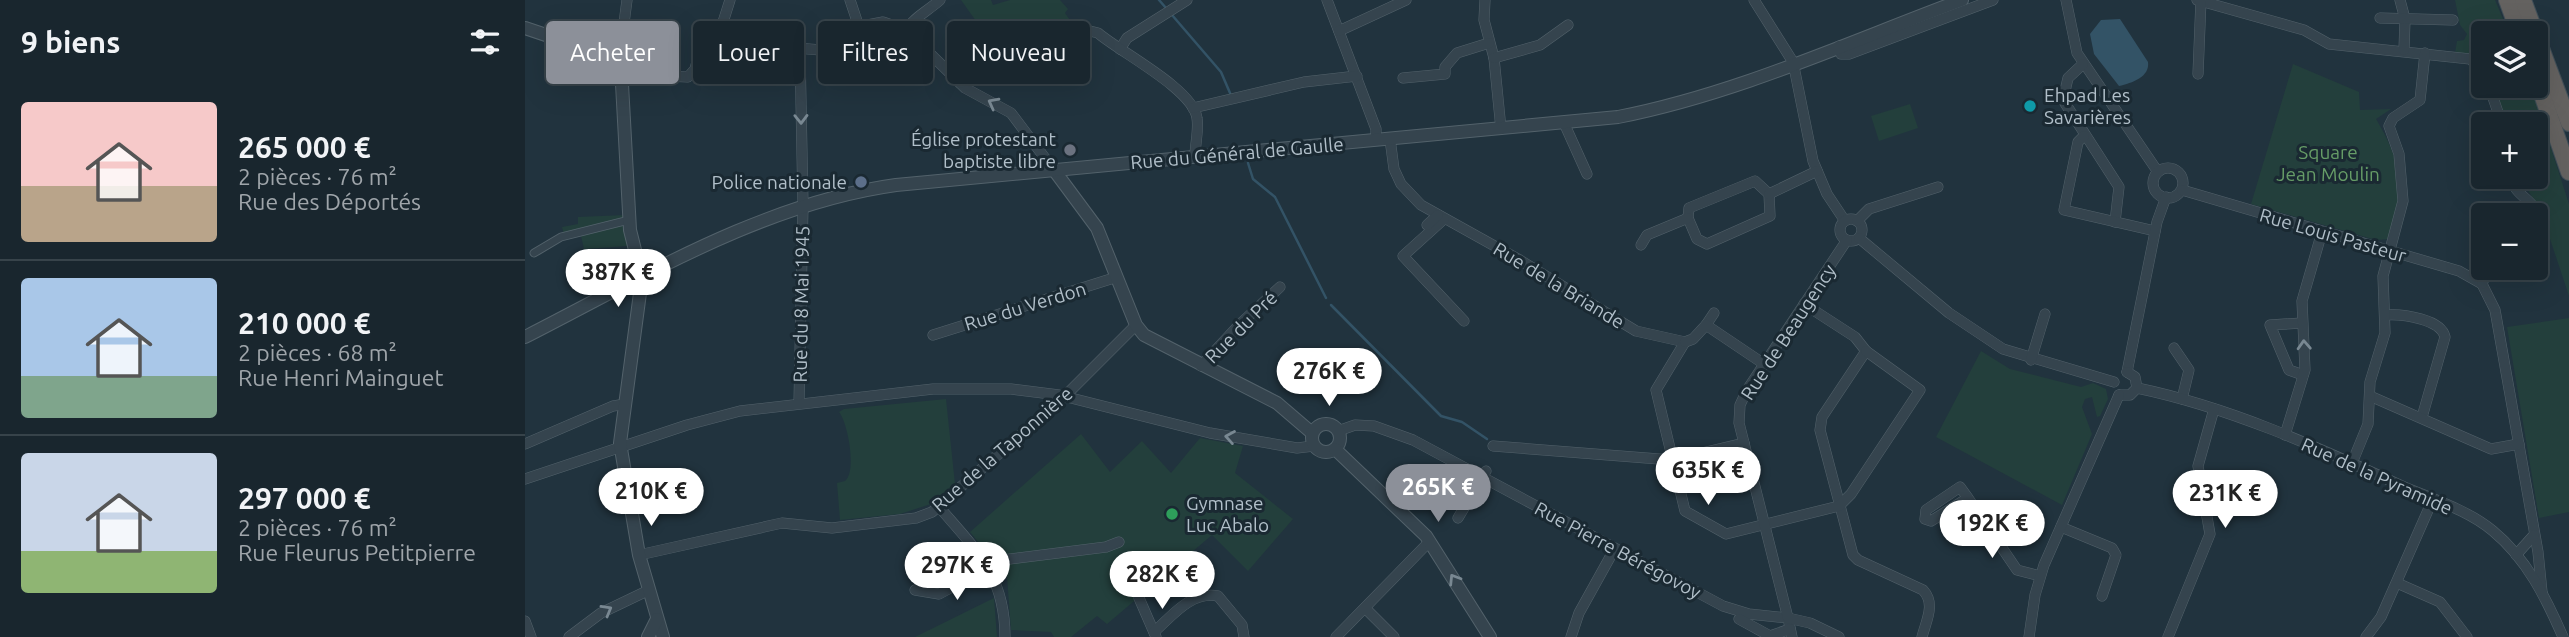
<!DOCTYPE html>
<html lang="fr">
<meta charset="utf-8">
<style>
:root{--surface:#19262e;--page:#26323a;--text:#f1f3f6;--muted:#9fa5aa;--line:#37434a;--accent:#8c9099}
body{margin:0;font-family:Ubuntu,sans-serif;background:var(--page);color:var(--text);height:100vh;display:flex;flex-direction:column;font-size:26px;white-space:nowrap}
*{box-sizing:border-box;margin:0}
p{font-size:23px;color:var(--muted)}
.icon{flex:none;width:38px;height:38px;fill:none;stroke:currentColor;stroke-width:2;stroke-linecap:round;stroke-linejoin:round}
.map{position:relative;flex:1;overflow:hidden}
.drawer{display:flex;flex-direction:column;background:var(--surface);width:525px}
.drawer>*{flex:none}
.banner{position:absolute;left:21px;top:21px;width:665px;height:63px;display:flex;gap:14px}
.tools{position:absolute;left:1946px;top:21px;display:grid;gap:14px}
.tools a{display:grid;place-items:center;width:77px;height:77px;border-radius:7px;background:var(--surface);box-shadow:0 7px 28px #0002,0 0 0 2px var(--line);font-size:35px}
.price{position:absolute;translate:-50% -60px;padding:0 16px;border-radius:24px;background:#fff;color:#222;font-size:23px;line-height:46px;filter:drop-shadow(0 2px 4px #0008)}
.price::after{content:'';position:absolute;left:50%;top:42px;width:21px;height:16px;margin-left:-10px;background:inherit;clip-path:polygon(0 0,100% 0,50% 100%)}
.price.on{background:var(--accent);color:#fff}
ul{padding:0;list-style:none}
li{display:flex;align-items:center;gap:21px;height:175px;padding:0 21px}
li+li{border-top:2px solid var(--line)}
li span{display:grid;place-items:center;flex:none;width:196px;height:140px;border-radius:7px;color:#555}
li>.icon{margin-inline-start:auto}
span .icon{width:84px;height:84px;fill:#fffc;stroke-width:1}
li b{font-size:30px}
h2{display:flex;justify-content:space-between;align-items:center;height:84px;padding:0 21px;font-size:30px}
.chip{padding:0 24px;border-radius:7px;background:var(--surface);box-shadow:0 7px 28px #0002,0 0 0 2px var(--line);font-size:24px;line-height:63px}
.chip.on{background:var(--accent);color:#fff}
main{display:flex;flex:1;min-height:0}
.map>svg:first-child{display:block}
</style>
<main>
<section class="drawer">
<h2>9 biens<svg class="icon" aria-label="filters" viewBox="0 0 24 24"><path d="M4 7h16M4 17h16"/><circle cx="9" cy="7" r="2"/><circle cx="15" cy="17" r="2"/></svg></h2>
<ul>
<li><span style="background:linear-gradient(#f6c9c9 60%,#b9a48a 0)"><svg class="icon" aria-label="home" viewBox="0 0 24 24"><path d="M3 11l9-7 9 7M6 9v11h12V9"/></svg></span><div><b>265 000 €</b><p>2 pièces · 76 m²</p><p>Rue des Déportés</p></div></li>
<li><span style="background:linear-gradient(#a9c7e8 70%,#7fa58c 0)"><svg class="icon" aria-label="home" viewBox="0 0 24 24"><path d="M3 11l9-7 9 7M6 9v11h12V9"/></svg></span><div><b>210 000 €</b><p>2 pièces · 68 m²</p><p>Rue Henri Mainguet</p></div></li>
<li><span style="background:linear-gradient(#c9d6e8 70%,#8fb573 0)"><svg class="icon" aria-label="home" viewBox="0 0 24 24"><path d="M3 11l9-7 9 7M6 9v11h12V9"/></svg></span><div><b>297 000 €</b><p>2 pièces · 76 m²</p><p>Rue Fleurus Petitpierre</p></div></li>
</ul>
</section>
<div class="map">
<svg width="2044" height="637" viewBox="0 0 2044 637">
<rect width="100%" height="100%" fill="#21333e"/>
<!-- green -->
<g fill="#233f3c">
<path d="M436 0H466L468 5 485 0H535L543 9 540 13 549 26 473 52Z"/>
<path d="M1930 0H1970L1984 33H1958V65L1930 53 1932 41 1939 40 1942 34 1935 25Z"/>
<path d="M1768 64 1834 92 1835 110 1866 109 1851 119C1879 166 1878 188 1865 239L1851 240 1726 204Z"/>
<path d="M1965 86H2005L2007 89 2044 204V296L2016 212 1995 177H2011V124H1978Z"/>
<path d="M1385 104 1393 128 1354 141 1346 116Z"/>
<path d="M100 215 103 246 59 249 55 231 39 235 37 227 53 224V217Z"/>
<path d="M2044 318V512L2014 518 1982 327Z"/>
<path d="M1456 351 1485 369 1556 387 1568 383 1581 389 1583 399 1575 416 1572 417 1567 397 1560 399 1557 407 1567 434 1537 505 1411 437Z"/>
<path d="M421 399 430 484 409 503 375 514 315 520 312 483 320 481C332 472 323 423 314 412L319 409Z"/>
<path d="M556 434 585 472 617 441 646 473 675 438 718 446 710 473 768 519 723 571 687 535 582 624 572 616 546 637H529L526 632 486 630 482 577 445 532Z"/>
<path d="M469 598 472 637H390Z"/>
</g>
<!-- water -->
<path fill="#335366" d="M1595 19 1623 62C1625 77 1607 83 1594 86L1569 54 1565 34 1576 20Z"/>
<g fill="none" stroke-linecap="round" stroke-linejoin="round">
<!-- stream -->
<g stroke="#335366" stroke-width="2.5">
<path d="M634 0 641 8"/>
<path d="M647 15 696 72 705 93"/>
<path d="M723 163 728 179 750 197 801 298"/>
<path d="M806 305 916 416 937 422 962 439"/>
</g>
<defs>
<path id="pedestrian" d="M9 253 36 237 104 220"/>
<g id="minor">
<path d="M802 0 851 129V140"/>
<path d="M960 0 959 20 969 58 976 129"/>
<path d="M1229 0 1268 62 1288 161 1302 194 1320 221"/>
<path d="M1541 0 1552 53 1633 172"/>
<path d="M1672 0 1779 30 1804 44 1945 59 1958 70"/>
<path d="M1875 0 1880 19 1879 50"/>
<path d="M1855 18 1928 20"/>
<path d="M332 27 358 22 381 30 440 88 486 113 529 170"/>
<path d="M381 30C388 18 404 10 415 0"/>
<path d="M814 31 881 0"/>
<path d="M192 41 205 0"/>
<path d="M1314 46 1316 54H1324L1468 0"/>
<path d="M595 49 602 38 662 0"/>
<path d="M969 58 1015 45 1043 25"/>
<path d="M94 62 102 0"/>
<path d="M1558 64 1543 78 1538 100 1594 187 1590 222"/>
<path d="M97 74 163 77 170 69 176 47 187 41 308 51 330 36 332 21 325 0"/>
<path d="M1673 74 1676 0"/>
<path d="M878 78 920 74V67L932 53 964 43"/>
<path d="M435 83C477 50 511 45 561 30L573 33C595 52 668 89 672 118 674 130 670 144 670 157"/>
<path d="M1964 86 1977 124"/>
<path d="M668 108 779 82 832 76"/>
<path d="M1039 123 1062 174"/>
<path d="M1559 136 1553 142 1539 210 1630 231"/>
<path d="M865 139 869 169 876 184 896 205 993 259 1111 331 1160 342"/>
<circle cx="1643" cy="183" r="15"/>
<path d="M1986 177C1989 194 2003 197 2011 210 2013 215 2014 223 2016 228"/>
<path d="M1230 181 1244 194 1245 216 1182 244 1172 239 1163 218 1164 208Z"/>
<path d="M1657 190 1934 271 1957 284 1970 310 2013 552 2017 592"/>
<path d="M1244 194 1292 171"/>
<path d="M919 219 878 256 939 321"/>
<circle cx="1326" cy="230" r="11"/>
<path d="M1332 221 1344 209 1413 187"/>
<path d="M902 225 913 215"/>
<path d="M1334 238 1424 313 1478 349 1589 382"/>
<path d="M1116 245 1122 235 1163 218"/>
<path d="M1957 284 1963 268"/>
<path d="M1279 304 1330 337 1341 351 1297 417 1295 430 1328 555 1333 560 1398 590C1411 604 1401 621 1397 637"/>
<path d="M1861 315C1878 314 1916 319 1920 337L1897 417"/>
<path d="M1777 323 1745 325 1764 370 1778 375"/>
<path d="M1181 325 1189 313"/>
<path d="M408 335 592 277"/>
<path d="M1160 342 1131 390 1160 511 1201 534 1314 506 1326 494 1395 390 1341 351"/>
<path d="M1160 342 1168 339 1181 325 1239 364"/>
<path d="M1649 348 1664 370 1657 399"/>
<path d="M1506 360 1520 314"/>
<path d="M676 366 714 325 755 287"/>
<path d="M1602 372 1632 222 1641 197"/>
<path d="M1612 388C1704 407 1792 447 1877 486 1907 499 1943 510 1968 531 2002 559 2021 598 2038 637"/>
<path d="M1594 395H1605L1612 388 1610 377 1602 372"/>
<path d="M1845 396 1966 449 1994 444"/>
<path d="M274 403 278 205 275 50"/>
<path d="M813 431 830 425 849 426 888 440 1198 606 1224 614 1263 618 1267 637"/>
<path d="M1760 435 1780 370 1777 301 1797 232"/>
<path d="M0 444 88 406 101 404"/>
<path d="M968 446 1147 460 1219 443"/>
<path d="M1827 463 1843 424 1845 382 1860 333 1858 276 1878 201 1874 154 1864 126 1868 118 1895 100 1900 53"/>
<path d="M0 479 162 425 215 411 408 389H486L534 395 685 433 772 448 789 446"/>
<path d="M1443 498 1406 521 1400 519 1401 510 1435 487 1443 498 1492 570 1515 576"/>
<path d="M415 508C452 551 480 576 480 637"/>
<path d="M933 518 961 471"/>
<path d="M1536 527 1587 548 1591 555 1577 596"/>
<path d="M114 555 257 523 307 528 391 518 407 512 540 396 611 325"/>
<path d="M1991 555 2009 535"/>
<path d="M461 562 581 547 594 542"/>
<path d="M1872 583 1915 602 1942 637"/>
<path d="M390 590 414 594 465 567"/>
<path d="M614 598 631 637"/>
<path d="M840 608 869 637"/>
<path d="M1214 619 1245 636 1265 629"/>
<path d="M0 621 6 637"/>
<path d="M629 632C648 615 666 591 693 596L717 625 719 637"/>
<path d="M44 637 76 613 124 590"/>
<path d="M811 637 905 541"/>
<path d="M1046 637 1054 613 1089 550"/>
<path d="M1314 637 1285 623 1263 618 1214 423 1215 405 1222 390 1322 240"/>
<path d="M1504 637 1510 595 1519 565 1594 395"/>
<path d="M1643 637 1685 534 1673 466 1689 409"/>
<path d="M1841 637 1856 617 1908 499"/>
</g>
<g id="tertiary">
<path d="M0 28 86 57 96 66 105 230 117 278 95 443 114 555 138 637"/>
<path d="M529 170 572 228 611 325 619 335 752 403 787 433"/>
<path d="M0 337C118 277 239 203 371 185L1093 117C1211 94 1324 42 1437 0"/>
<circle cx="801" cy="438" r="14"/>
<path d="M810 449 901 536 965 637"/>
<path d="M123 637 132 619"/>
</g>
<g id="trunk">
<path d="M1982 0 1994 33"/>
<path d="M1998 0 2044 123"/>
<path d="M2011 77 2044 172"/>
</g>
</defs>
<!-- pedestrian casing -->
<use href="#pedestrian" stroke="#53626b" stroke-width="9"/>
<!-- minor casing -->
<use href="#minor" stroke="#53626b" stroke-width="11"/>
<!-- tertiary casing -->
<use href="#tertiary" stroke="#53626b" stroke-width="14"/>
<!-- trunk casing -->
<use href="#trunk" stroke="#404f58" stroke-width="18"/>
<!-- pedestrian -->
<use href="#pedestrian" stroke="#35444e" stroke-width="7"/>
<!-- minor -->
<use href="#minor" stroke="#35444e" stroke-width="10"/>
<!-- tertiary -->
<use href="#tertiary" stroke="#35444e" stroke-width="12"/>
<!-- trunk -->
<use href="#trunk" stroke="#646260" stroke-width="16"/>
</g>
<!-- one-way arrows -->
<defs><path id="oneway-chevron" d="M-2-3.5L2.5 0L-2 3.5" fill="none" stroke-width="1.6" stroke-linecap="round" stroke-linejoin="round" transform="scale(1.75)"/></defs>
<g stroke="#798892">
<use href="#oneway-chevron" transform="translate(468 103) rotate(-152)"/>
<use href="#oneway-chevron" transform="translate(276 119) rotate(89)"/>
<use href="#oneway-chevron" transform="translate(1779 345) rotate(-93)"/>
<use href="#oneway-chevron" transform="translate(705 437) rotate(-170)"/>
<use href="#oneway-chevron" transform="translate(929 579) rotate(-122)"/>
<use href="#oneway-chevron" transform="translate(82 610) rotate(-30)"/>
</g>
<!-- markers -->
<circle fill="#0f9aa8" stroke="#1a2932" stroke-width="2.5" cx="1505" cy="106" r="7"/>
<circle fill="#6b7280" stroke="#1a2932" stroke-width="2.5" cx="545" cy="150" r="7"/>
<circle fill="#5c6f8a" stroke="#1a2932" stroke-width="2.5" cx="336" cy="182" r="7"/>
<circle fill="#2e9e5b" stroke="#1a2932" stroke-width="2.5" cx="647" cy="514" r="7"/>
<g text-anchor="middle" stroke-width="6" stroke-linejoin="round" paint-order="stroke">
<!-- poi labels -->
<g font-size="19" fill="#b1bfc9" stroke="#1a2932" text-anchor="start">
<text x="1519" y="102">Ehpad Les<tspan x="1519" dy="22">Savarières</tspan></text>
<text x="531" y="146" text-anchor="end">Église protestant<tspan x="531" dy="22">baptiste libre</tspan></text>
<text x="322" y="189" text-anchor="end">Police nationale</text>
<text x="661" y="510">Gymnase<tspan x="661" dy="22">Luc Abalo</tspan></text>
</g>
<!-- park labels -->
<g font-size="19" fill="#669c67" stroke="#1a2932">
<text x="1803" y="159">Square<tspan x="1803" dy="22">Jean Moulin</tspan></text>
</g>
<!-- street labels -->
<g font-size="19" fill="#b1bfc9" stroke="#1a2932">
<text transform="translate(712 153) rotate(-5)" y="7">Rue du Général de Gaulle</text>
<text transform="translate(1808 235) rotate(16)" y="7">Rue Louis Pasteur</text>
<text transform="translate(1034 285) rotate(31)" y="7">Rue de la Briande</text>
<text transform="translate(276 304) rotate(-89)" y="7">Rue du 8 Mai 1945</text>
<text transform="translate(500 306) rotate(-17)" y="7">Rue du Verdon</text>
<text transform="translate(716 327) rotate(-45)" y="7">Rue du Pré</text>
<text transform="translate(1263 332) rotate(-57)" y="7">Rue de Beaugency</text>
<text transform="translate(477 449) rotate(-41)" y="7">Rue de la Taponnière</text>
<text transform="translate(1852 476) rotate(24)" y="7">Rue de la Pyramide</text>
<text transform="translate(1093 550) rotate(28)" y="7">Rue Pierre Bérégovoy</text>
</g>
</g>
</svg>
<div class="tools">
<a><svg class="icon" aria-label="layers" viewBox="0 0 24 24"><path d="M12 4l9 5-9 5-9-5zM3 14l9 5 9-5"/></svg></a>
<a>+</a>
<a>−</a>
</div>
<b class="price" style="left:93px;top:309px">387K €</b>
<b class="price" style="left:804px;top:408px">276K €</b>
<b class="price" style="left:1183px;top:507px">635K €</b>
<b class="price on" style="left:913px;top:524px">265K €</b>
<b class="price" style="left:126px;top:528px">210K €</b>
<b class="price" style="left:1700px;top:530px">231K €</b>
<b class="price" style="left:1467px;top:560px">192K €</b>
<b class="price" style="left:432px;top:602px">297K €</b>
<b class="price" style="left:637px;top:611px">282K €</b>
<div class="banner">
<a class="chip on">Acheter</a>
<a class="chip">Louer</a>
<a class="chip">Filtres</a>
<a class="chip">Nouveau</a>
</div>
</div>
</main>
